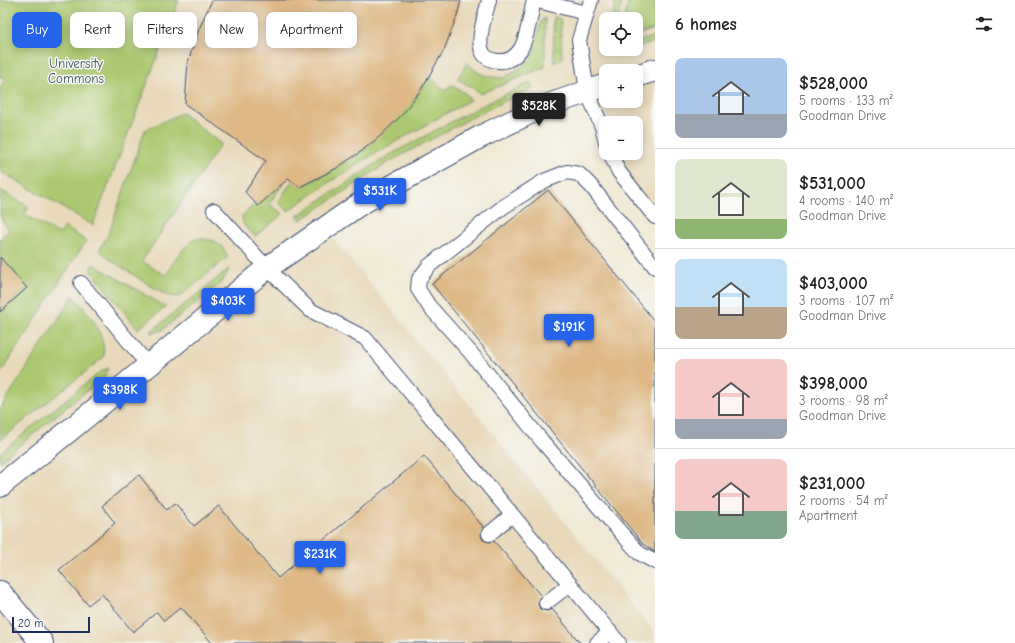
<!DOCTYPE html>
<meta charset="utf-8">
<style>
:root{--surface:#fff;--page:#f2f2f2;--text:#202124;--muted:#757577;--line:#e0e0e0;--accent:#2563eb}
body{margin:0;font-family:"Comic Neue",sans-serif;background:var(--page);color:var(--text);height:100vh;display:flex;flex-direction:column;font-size:15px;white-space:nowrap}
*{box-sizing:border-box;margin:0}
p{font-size:13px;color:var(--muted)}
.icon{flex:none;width:22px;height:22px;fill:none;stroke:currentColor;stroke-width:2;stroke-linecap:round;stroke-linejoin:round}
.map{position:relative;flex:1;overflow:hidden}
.sheet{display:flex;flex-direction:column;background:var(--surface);width:360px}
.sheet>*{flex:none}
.hud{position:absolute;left:12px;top:12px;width:380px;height:36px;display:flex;gap:8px}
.fabs{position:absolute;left:599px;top:12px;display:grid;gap:8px}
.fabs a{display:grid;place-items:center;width:44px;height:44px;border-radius:8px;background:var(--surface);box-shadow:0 2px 10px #0003;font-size:20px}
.scale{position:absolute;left:12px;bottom:10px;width:78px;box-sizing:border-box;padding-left:4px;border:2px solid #1b2f5e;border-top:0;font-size:11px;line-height:14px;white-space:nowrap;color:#1b2f5e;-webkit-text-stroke:3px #f6f6f2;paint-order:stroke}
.price{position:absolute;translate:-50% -34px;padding:0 9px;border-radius:4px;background:var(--accent);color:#fff;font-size:13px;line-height:26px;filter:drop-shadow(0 1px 2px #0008)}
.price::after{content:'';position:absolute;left:50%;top:24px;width:12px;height:9px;margin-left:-6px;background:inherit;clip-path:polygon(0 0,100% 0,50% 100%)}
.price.active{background:#222;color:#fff}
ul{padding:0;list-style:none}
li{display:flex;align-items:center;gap:12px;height:100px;padding:0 20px}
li+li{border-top:1px solid var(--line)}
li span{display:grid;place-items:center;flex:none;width:112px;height:80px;border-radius:8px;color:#555}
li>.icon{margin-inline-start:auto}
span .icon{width:48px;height:48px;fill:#fffc;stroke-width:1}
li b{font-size:17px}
h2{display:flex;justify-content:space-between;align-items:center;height:48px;padding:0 20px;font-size:17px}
.pill{padding:0 14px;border-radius:8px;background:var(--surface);box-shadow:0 2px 10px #0003;font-size:14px;line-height:36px}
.pill.active{background:var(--accent);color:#fff}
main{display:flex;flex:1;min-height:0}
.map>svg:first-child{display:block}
</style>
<main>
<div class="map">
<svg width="655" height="643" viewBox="0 0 655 643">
<rect width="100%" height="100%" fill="#f6f6f2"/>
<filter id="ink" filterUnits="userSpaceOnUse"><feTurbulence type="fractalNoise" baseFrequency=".025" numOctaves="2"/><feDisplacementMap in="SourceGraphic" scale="8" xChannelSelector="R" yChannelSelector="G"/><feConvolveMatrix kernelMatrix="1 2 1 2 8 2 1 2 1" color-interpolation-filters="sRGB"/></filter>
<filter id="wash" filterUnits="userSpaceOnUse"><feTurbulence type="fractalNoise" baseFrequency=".012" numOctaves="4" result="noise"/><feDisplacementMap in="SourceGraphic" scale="16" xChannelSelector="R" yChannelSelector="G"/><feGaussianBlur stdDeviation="0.9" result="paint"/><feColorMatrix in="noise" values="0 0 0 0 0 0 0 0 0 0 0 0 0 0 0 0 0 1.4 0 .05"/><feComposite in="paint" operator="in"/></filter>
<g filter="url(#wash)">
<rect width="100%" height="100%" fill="#f1ead7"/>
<!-- built -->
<path fill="#e8d9ba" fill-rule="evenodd" d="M0 0H655V217L610 153H636V123H606L587 91 325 228 655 633V643H0ZM606 19H636V49H606ZM606 71H636V101H606Z"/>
<!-- green -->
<g fill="#abc86f" stroke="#637c66">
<path d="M0 0H179L93 225 0 171V87L6 80 0 77Z"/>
<path d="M616 0H622L618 19H612Z"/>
<path d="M629 0H655V29L636 35V19H624Z"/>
<path d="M553 16 560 19 561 24 562 59 554 63Z"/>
<path d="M545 18V67L480 94 474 88 457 79 467 63 479 73 491 77 504 78 523 66 531 58 541 21Z"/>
<path d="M655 36V42L636 47V42Z"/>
<path d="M430 76 445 91 451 85 465 93 470 100 374 154 325 185 288 211 278 202 292 181 300 187C312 181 324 176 335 169 373 146 407 114 430 76Z"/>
<path d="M531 82 533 88 482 112 389 162 301 220 297 216 386 157 479 107Z"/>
<path d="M182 113 221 144 142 261 166 276C173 261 182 250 193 239 210 238 221 240 228 257L179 297 169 296 162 293 112 261 99 250 108 235 145 130Z"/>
<path d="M285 181 269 204 283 214 255 236C248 230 242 226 242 216L255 203 258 206Z"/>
<path d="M0 190 29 207 24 215 60 234 65 227 86 241 0 374V312L26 288 0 257V239L9 230 0 217Z"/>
<path d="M93 264 166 307 138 329 90 270Z"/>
<path d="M230 268 222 282 162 330 153 333 150 332Z"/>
<path d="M73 296C90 315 104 329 104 357L0 440V409Z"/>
<path d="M108 368 105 376 0 461V453L100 372Z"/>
</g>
<g id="blocks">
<!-- building -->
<g fill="#deb987">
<path d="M212 0H461L457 16 444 50 422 88 402 115 379 137 359 153 335 169 300 187 288 179 258 206 245 192 266 161 185 104 188 62 199 29Z"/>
<path d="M548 190 655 322V552L643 544 432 284Z"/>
<path d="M0 257 27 288 0 312Z"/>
<path d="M424 456 484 528 481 535 483 540 490 542 494 541 541 596 538 604 540 609 547 611 552 609 580 643H212L181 607 164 621 157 612 133 632 102 594 88 605 59 570 115 523 102 506 139 475 167 510 175 503 194 526 219 506 278 578Z"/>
</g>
</g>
</g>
<g filter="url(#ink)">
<use href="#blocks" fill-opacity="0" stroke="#3b4b70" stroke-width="1"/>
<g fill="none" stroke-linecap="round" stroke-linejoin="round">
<defs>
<g id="service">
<path d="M489 0C485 18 467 60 499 61 508 62 515 57 520 50 527 40 531 13 534 0"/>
<path d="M534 0 586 13"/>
<path d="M591 0 579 40 587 91 602 127 606 142"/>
<path d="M610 153 619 172 655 217"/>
<path d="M214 210 267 268 310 310 365 338 619 643"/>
<path d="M655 267 591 186 579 174 567 172 544 181 503 207 429 266 419 279 418 289 429 306 470 352 542 441 615 526 639 553 655 562"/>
<path d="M81 283 148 365"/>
<path d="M489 534 512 515"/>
<path d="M546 603 570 584"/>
<path d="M597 643 610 632"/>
</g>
<g id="minor">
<path d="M636 76 655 70"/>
<path d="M0 486 70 430 267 268 360 204 480 137 540 108 606 85"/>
<path d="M0 592 42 643"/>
</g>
</defs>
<!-- service casing -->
<use href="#service" stroke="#3b4b70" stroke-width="16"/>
<!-- minor casing -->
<use href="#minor" stroke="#3b4b70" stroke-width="24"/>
<!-- service -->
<use href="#service" stroke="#fff" stroke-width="14"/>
<!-- minor -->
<use href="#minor" stroke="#fff" stroke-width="22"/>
</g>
</g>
<g text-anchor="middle" stroke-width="3" stroke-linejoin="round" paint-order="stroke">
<!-- park labels -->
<g font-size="13" fill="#3f5562" stroke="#f6f6f2">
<text x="76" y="68">University<tspan x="76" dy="15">Commons</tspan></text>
</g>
</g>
</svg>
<div class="fabs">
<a><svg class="icon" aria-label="locate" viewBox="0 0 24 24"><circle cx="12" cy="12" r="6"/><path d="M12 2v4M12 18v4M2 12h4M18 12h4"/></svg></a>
<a>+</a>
<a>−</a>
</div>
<div class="scale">20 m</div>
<b class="price active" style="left:539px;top:127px">$528K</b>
<b class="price" style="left:380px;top:212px">$531K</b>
<b class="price" style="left:228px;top:322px">$403K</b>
<b class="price" style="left:569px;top:348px">$191K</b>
<b class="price" style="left:120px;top:411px">$398K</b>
<b class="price" style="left:320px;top:575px">$231K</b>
<div class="hud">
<a class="pill active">Buy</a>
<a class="pill">Rent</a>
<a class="pill">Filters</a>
<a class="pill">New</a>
<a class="pill">Apartment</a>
</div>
</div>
<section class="sheet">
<h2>6 homes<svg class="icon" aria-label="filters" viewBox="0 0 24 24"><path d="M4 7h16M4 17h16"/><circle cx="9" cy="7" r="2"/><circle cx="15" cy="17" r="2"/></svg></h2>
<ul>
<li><span style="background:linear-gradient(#a9c7e8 70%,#9aa5b1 0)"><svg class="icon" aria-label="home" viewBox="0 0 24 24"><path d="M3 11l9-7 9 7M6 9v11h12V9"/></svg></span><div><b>$528,000</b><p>5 rooms · 133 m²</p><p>Goodman Drive</p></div></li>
<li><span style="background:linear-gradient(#dfe7d0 75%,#8fb573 0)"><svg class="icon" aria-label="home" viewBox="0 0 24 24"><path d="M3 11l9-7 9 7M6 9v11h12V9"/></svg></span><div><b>$531,000</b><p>4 rooms · 140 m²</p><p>Goodman Drive</p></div></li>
<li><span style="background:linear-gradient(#bfe0f5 60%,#b9a48a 0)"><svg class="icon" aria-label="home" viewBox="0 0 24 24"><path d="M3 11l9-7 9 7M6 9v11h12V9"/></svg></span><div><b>$403,000</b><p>3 rooms · 107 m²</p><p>Goodman Drive</p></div></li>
<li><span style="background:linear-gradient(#f6c9c9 75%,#9aa5b1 0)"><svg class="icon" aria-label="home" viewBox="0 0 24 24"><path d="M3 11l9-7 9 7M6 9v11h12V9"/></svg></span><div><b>$398,000</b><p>3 rooms · 98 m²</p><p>Goodman Drive</p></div></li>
<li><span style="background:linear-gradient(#f6c9c9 65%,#7fa58c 0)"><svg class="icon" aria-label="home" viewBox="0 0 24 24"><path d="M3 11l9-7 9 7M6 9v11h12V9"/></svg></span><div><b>$231,000</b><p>2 rooms · 54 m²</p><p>Apartment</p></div></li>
</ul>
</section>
</main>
